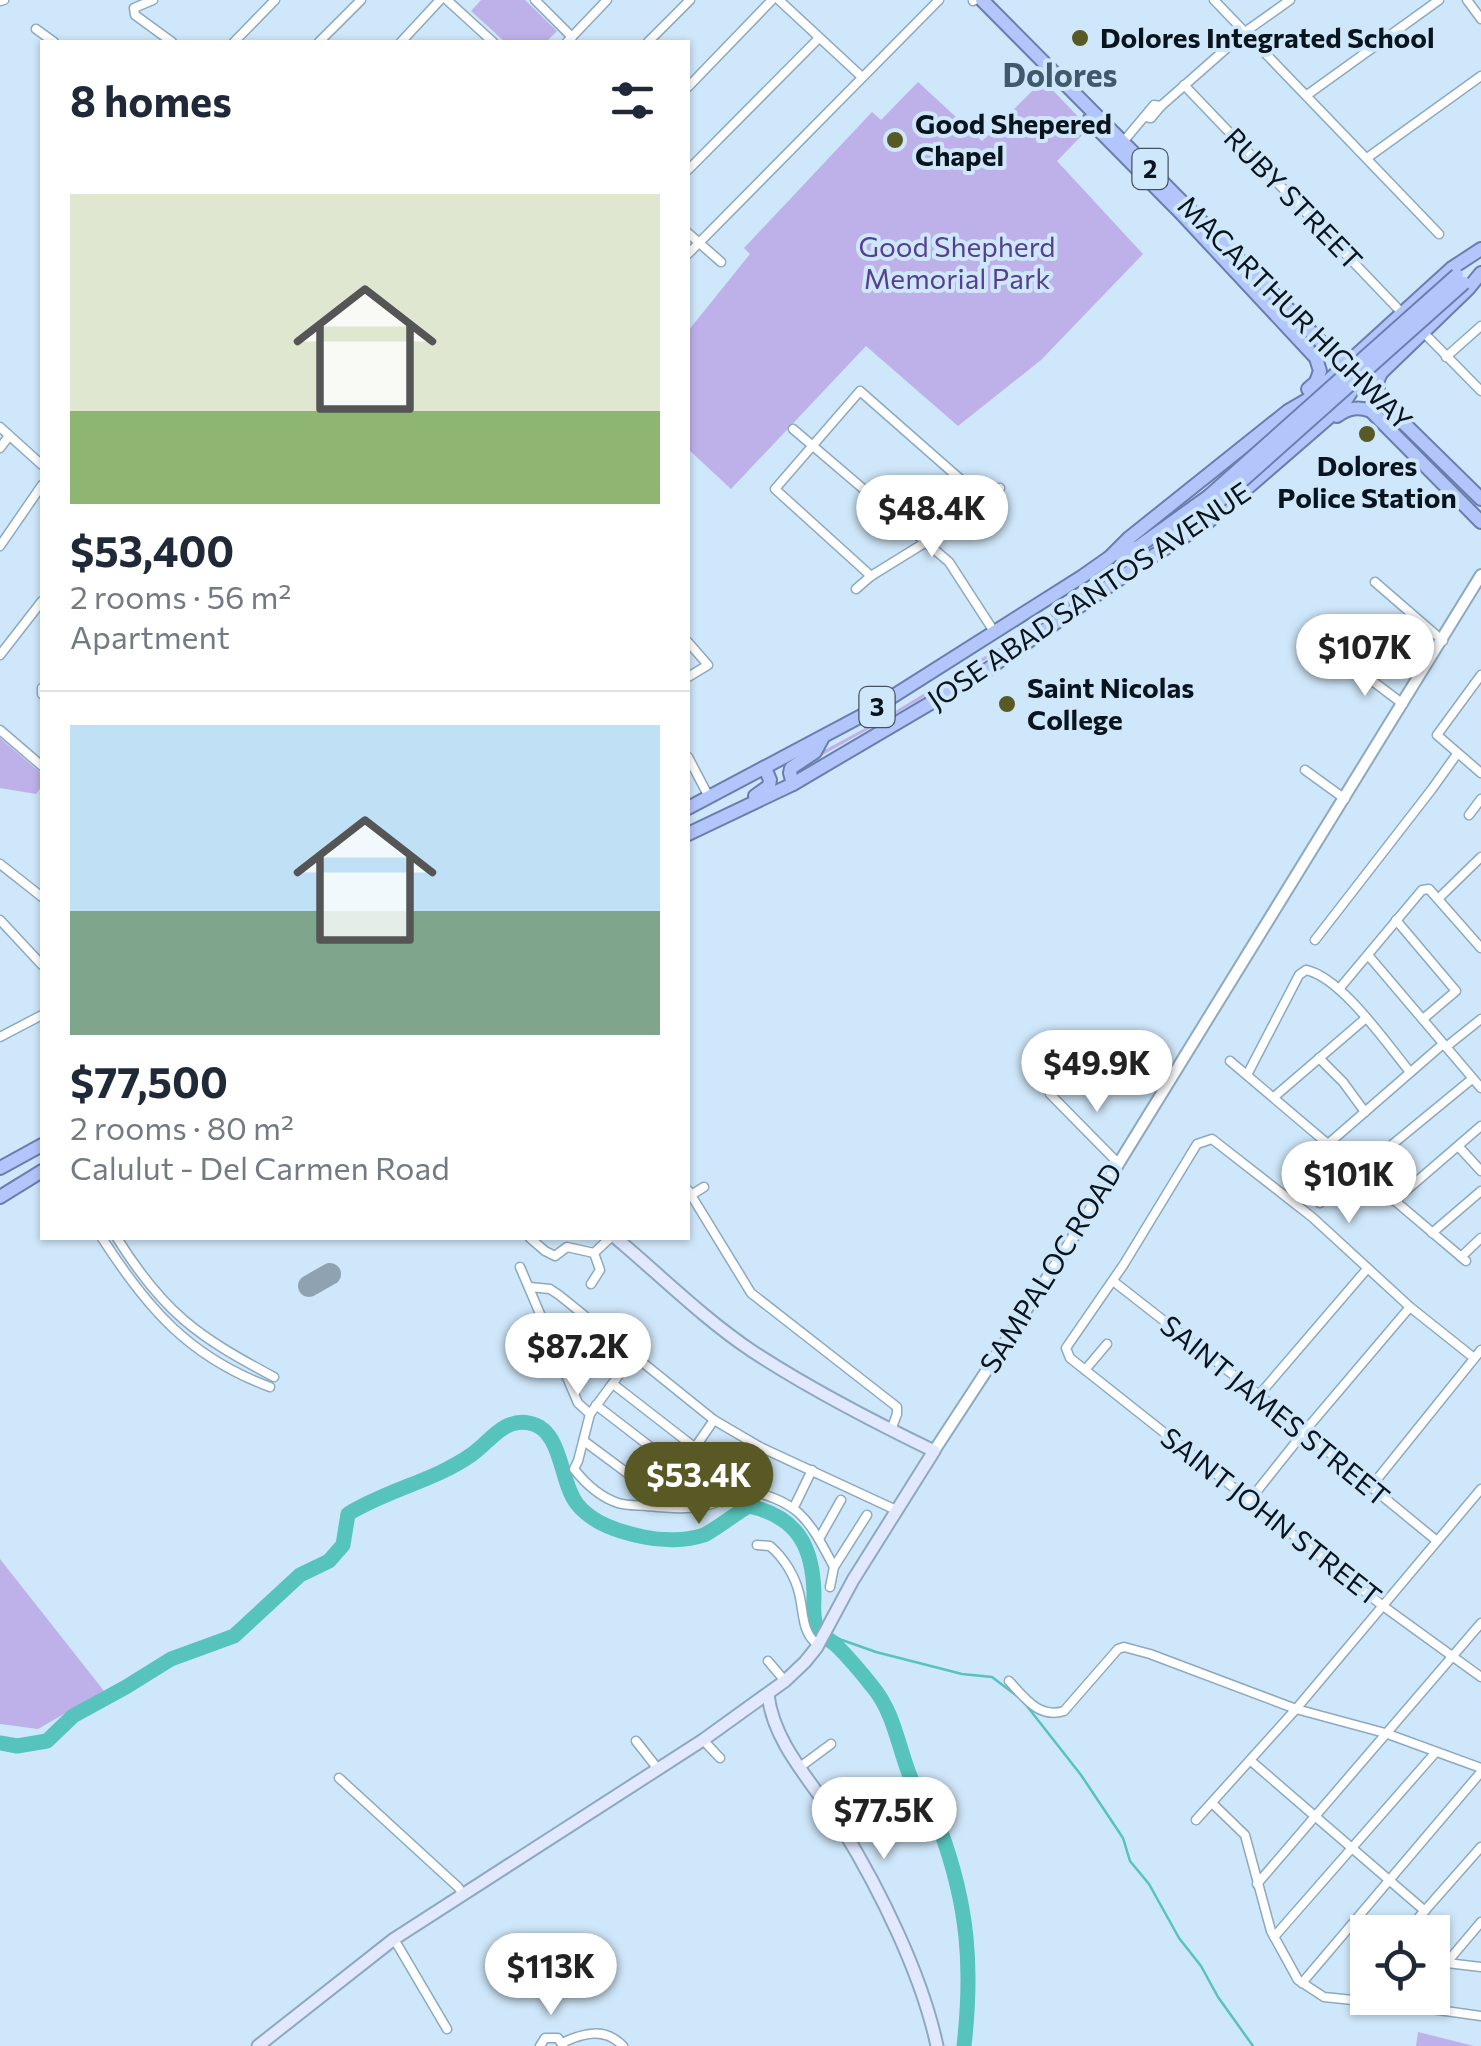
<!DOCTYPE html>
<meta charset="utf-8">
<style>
:root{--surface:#fff;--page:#f6f6f7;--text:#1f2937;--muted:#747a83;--line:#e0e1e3;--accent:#595926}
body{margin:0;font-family:Commissioner,sans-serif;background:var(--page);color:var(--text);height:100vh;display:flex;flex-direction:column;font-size:38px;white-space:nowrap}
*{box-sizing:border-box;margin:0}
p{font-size:32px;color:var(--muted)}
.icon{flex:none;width:55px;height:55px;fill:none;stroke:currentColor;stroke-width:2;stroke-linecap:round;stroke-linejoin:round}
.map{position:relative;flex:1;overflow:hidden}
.sheet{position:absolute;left:40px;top:40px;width:650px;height:1200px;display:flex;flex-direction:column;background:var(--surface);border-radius:0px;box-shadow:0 2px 8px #0004}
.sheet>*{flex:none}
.fabs{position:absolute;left:1350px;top:1915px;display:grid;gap:20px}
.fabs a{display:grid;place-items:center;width:100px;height:100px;border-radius:0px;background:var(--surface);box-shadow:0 2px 8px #0004;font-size:50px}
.price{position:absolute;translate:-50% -85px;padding:0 22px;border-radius:35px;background:#fff;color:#222;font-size:32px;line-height:65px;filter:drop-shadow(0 2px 5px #0008)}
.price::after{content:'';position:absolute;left:50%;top:60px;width:30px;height:22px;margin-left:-15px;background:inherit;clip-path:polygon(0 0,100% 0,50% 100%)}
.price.on{background:var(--accent);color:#fff}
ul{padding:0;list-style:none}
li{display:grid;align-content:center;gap:20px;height:530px;padding:0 30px}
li+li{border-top:2px solid var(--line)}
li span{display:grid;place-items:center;height:310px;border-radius:0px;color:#555}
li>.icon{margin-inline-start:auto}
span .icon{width:180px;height:180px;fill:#fffc;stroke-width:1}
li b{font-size:42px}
h2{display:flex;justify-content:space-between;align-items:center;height:120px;padding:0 30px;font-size:42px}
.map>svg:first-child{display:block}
</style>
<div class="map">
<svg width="1481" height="2046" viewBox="0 0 1481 2046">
<rect width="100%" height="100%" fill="#cfe7fa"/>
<!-- green -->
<g fill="#beb1e9">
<path d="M481 0H525L557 31 546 42H505L471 11Z"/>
<path d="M1043 80 1089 128 1057 161 1143 254 1041 360 958 426 866 346 731 489 688 449V331L750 254 744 248 872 112 881 120 918 82 982 141Z"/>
<path d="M1210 500C1082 604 940 692 795 770L819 753 884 718 1010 641 1110 573Z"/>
<path d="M0 738 42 774V786L36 794 0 788Z"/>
<path d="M0 1559 104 1691 38 1729 0 1724Z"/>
<path d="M1418 2032 1474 2046H1416Z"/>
</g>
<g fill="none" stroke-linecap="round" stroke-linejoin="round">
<!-- stream -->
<g stroke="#56c4bc" stroke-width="2.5">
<path d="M828 1633 842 1640 876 1652 962 1674 992 1677 1017 1696"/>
<path d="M1023 1701 1081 1775 1123 1838 1130 1861 1149 1884 1179 1938 1201 1966 1218 1997 1253 2046"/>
</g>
<!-- river -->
<path stroke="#56c4bc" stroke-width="15" d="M0 1743 17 1746 47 1741 73 1716 126 1687 171 1659 234 1636 300 1575 329 1561 343 1545 348 1514C386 1490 434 1481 471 1455 490 1442 503 1418 529 1423 563 1429 559 1481 577 1504 593 1524 620 1532 644 1537 662 1541 686 1541 704 1535 715 1530 736 1513 749 1506 798 1517 813 1547 814 1594 814 1606 812 1621 819 1631 824 1637 832 1641 837 1646 849 1658 861 1672 872 1686 894 1712 898 1746 910 1776 918 1795 933 1810 940 1829 968 1905 973 1966 964 2046"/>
<!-- taxiway -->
<path stroke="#8ea2b2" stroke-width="22" d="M309 1286 330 1274"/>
<defs>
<g id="minor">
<path d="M153 0 134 8 135 15 172 42"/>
<path d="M447 0 493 42"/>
<path d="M535 0 572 37"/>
<path d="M779 0 862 77"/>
<path d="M1214 0 1439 234"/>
<path d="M1467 0 1481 19"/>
<path d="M0 1 4 0"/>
<path d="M973 1 975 0"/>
<path d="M36 29 54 42"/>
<path d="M234 42 275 0"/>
<path d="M319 42 361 0"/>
<path d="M401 42 440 0"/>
<path d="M567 42 607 0"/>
<path d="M648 42 690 0"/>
<path d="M1184 85 1402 313"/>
<path d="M688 87 772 0"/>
<path d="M1307 95 1439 0"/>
<path d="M1146 117 1151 118 1161 106 1245 32 1290 0"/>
<path d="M1123 142 1154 105 1161 106"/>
<path d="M1367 158 1481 76"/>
<path d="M688 170 819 38"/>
<path d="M688 233 721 262"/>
<path d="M688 254 939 0"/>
<path d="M1423 332 1481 391"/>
<path d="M1446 357 1481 326"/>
<path d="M0 427 42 465"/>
<path d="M793 429 949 562 995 633"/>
<path d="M0 448 9 436"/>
<path d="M0 546 42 485"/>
<path d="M871 576 775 489 860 391 984 500"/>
<path d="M1375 582 1443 641"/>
<path d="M856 589 871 576 926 542 1000 488"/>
<path d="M688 642 708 665 688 677"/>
<path d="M0 655 42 601"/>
<path d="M1350 664 1403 704"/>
<path d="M1481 675 1437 735 1481 773"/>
<path d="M42 688V694"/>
<path d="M0 730 42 766"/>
<path d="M688 757 709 797"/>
<path d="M1305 770 1345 799"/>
<path d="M1469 815 1481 799"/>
<path d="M0 864 42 897"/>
<path d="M1439 898 1481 857"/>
<path d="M0 920 42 965"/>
<path d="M1396 920 1456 991 1423 1019"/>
<path d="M1315 940 1432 789 1457 754"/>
<path d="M1368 955 1481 1088"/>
<path d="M1339 989 1422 890 1429 889 1481 948"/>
<path d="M0 1037 42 1015"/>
<path d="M1446 1047 1481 1019"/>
<path d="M1319 1058 1343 1082 1365 1112"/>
<path d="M1230 1061 1466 1261"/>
<path d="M1247 1075 1299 975 1306 970C1341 977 1387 1044 1410 1072"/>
<path d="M1050 1094 1118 1163"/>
<path d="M1274 1097 1366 1018"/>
<path d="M1328 1144 1443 1044"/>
<path d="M1459 1147 1481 1171"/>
<path d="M1360 1171 1472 1079"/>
<path d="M688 1190 751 1293 897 1407V1414L891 1430"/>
<path d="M688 1197 704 1187"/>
<path d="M1394 1201 1481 1126"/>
<path d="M1320 1203 1352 1165"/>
<path d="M1432 1233 1481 1191"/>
<path d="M102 1238C147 1308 189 1357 270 1387"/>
<path d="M117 1238C164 1313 197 1336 274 1377"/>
<path d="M530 1238 545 1251 555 1256 567 1247 594 1253"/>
<path d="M1461 1257 1481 1238"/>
<path d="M520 1267 578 1403 590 1414"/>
<path d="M1113 1281 1259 1395 1437 1541"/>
<path d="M591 1284 600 1270 594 1253 610 1238"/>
<path d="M530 1287 550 1289 559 1295 714 1420 760 1447 896 1510"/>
<path d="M633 1356 590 1414 578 1461 574 1469C585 1483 600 1497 618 1503 627 1506 639 1505 649 1506 683 1510 714 1511 740 1488 800 1502 807 1516 834 1567"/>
<path d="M1474 1358 1410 1307 1312 1217 1212 1139 1197 1144 1124 1264 1066 1348 1070 1358 1383 1606 1481 1677"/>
<path d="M1085 1370 1107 1344"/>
<path d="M613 1384 743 1485"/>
<path d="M1259 1395 1367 1269"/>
<path d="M596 1405 722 1502"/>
<path d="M584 1441 654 1493"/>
<path d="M741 1488 760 1447"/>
<path d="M1370 1488 1481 1350"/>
<path d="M1249 1501 1304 1432 1410 1307"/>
<path d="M648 1506 654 1493 696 1446 714 1420"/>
<path d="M794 1507 812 1470"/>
<path d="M819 1539 841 1500"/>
<path d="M757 1545 770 1546C784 1558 795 1576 799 1593 804 1612 801 1632 818 1645"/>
<path d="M830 1587 834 1567 867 1515"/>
<path d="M768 1661 785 1681"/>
<path d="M1009 1681C1025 1698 1039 1719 1064 1711L1118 1649 1124 1647 1150 1654 1296 1709 1385 1733 1481 1768"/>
<path d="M703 1740 720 1758"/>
<path d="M636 1741 658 1769"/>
<path d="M1251 1761 1425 1911"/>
<path d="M800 1767 831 1744"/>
<path d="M339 1778 458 1887 463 1894"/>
<path d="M1212 1803 1245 1835 1271 1931 1298 1980 1324 1997 1410 2006 1417 1998"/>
<path d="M1196 1820 1296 1709 1481 1489"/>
<path d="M1257 1884 1481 1623"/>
<path d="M1406 1932 1481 1847"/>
<path d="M1274 1937 1435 1753"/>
<path d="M394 1939 447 2029"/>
<path d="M1447 1963 1481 1967"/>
<path d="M1432 1980 1481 1922"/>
<path d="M1302 1983 1481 1772"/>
<path d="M1410 2006 1481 2016"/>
<path d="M562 2043C583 2033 605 2027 623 2046"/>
<path d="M540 2046 545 2038H558L563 2046"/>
</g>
<path id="tertiary" d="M934 1451 1066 1249 1481 575"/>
<g id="secondary">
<path d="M768 1695C774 1746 816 1786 842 1828 880 1890 922 1975 937 2046"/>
<path d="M258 2046 394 1939 703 1740 785 1681 805 1662 817 1647 853 1580 934 1451C872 1421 810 1389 752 1351 703 1318 661 1276 616 1238"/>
</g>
<g id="trunk">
<path d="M982 0 1328 349 1481 499"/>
<path d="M1089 120 1180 212 1316 358 1320 371 1316 382 1308 389"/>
<path d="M1379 399 1377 382 1381 373 1468 289 1481 273"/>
<path d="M1337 416C1348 408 1358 406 1371 411L1481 522"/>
<path d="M1176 534 1216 504"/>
<path d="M1117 554 1138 547 1209 496"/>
<path d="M793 784 790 773 791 768 815 752 822 739"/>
<path d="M755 796 769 786 770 780 765 768"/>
<path d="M688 808 865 714 1083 576 1110 557 1129 538 1288 411 1307 400 1452 268 1481 249"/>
<path d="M688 834 793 784 985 671 1153 556 1208 522 1342 406 1355 386V376"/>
<path d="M0 1168 42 1145"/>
<path d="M0 1197 42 1171"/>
</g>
</defs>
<!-- minor casing -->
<use href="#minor" stroke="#8da9bf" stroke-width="11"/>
<!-- tertiary casing -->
<use href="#tertiary" stroke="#8da9bf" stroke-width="14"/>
<!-- secondary casing -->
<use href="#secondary" stroke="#8da9bf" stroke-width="15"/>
<!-- trunk casing -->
<use href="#trunk" stroke="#6a7ead" stroke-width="16"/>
<!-- minor -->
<use href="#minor" stroke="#fff" stroke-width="8"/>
<!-- tertiary -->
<use href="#tertiary" stroke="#fff" stroke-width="10"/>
<!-- secondary -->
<use href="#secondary" stroke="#e2e9fe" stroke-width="11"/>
<!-- trunk -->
<use href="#trunk" stroke="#b2c6fc" stroke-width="12"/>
<defs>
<g id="trunk-bridge">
<path d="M1209 496 1457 275"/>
<path d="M1216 504 1464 283"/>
</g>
</defs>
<!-- trunk-bridge casing -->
<use href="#trunk-bridge" stroke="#6a7ead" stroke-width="16" stroke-linecap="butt"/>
<!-- trunk-bridge -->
<use href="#trunk-bridge" stroke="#b2c6fc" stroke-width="12"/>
</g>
<!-- markers -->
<g fill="#595926" stroke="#cfe7fa" stroke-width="4">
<circle cx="1080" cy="38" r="10"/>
<circle cx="895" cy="140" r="10"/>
<circle cx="1367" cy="434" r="10"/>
<circle cx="1007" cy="704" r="10"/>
</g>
<g text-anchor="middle" stroke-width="8" stroke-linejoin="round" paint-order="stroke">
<!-- shield labels -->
<g fill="#cfe7fa" stroke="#44535f" stroke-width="2.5">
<rect x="1132.5" y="149" width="35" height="40" rx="8"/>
<rect x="859.5" y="687" width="35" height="40" rx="8"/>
</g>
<g font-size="25" font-weight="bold" fill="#09141c">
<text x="1150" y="178">2</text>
<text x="877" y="716">3</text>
</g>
<!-- poi labels -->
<g font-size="28" font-weight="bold" fill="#09141c" stroke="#cfe7fa" text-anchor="start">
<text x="1100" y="48">Dolores Integrated School</text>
<text x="915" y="134">Good Shepered<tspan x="915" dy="32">Chapel</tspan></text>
<text x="1367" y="476" text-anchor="middle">Dolores<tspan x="1367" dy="32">Police Station</tspan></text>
<text x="1027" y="698">Saint Nicolas<tspan x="1027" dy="32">College</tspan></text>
</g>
<!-- street labels -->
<g font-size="28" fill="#09141c" stroke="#cfe7fa">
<text transform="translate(1293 199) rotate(46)" y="10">RUBY STREET</text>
<text transform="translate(1295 313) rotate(45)" y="10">MACARTHUR HIGHWAY</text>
<text transform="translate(1089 596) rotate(-34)" y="10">JOSE ABAD SANTOS AVENUE</text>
<text transform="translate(1051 1268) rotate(-58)" y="10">SAMPALOC ROAD</text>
<text transform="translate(1275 1411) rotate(39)" y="10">SAINT JAMES STREET</text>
<text transform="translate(1271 1517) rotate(38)" y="10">SAINT JOHN STREET</text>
</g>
<!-- park labels -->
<g font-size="28" fill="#583e90" stroke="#cfe7fa">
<text x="957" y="257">Good Shepherd<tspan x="957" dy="32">Memorial Park</tspan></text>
</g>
<!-- quarter labels -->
<g font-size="32" font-weight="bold" fill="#3f596d" stroke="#cfe7fa">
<text x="1060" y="87">Dolores</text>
</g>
</g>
</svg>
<div class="fabs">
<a><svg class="icon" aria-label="locate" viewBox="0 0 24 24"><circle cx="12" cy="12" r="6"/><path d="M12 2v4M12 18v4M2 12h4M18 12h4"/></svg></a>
</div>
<b class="price" style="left:932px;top:560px">$48.4K</b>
<b class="price" style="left:1365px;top:699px">$107K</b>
<b class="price" style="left:1097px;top:1115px">$49.9K</b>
<b class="price" style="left:1349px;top:1226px">$101K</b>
<b class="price" style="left:578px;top:1398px">$87.2K</b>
<b class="price on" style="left:699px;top:1527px">$53.4K</b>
<b class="price" style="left:884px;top:1862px">$77.5K</b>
<b class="price" style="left:551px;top:2018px">$113K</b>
<section class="sheet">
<h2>8 homes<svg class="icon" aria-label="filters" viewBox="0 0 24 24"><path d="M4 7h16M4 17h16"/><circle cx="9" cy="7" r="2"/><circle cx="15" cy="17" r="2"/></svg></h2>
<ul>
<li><span style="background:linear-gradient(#dfe7d0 70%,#8fb573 0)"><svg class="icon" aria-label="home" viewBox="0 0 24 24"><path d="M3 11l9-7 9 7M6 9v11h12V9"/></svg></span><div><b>$53,400</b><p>2 rooms · 56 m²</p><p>Apartment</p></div></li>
<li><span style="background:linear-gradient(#bfe0f5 60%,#7fa58c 0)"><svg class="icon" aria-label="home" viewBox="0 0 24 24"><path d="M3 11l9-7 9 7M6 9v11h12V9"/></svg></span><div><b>$77,500</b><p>2 rooms · 80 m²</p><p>Calulut - Del Carmen Road</p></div></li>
</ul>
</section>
</div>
